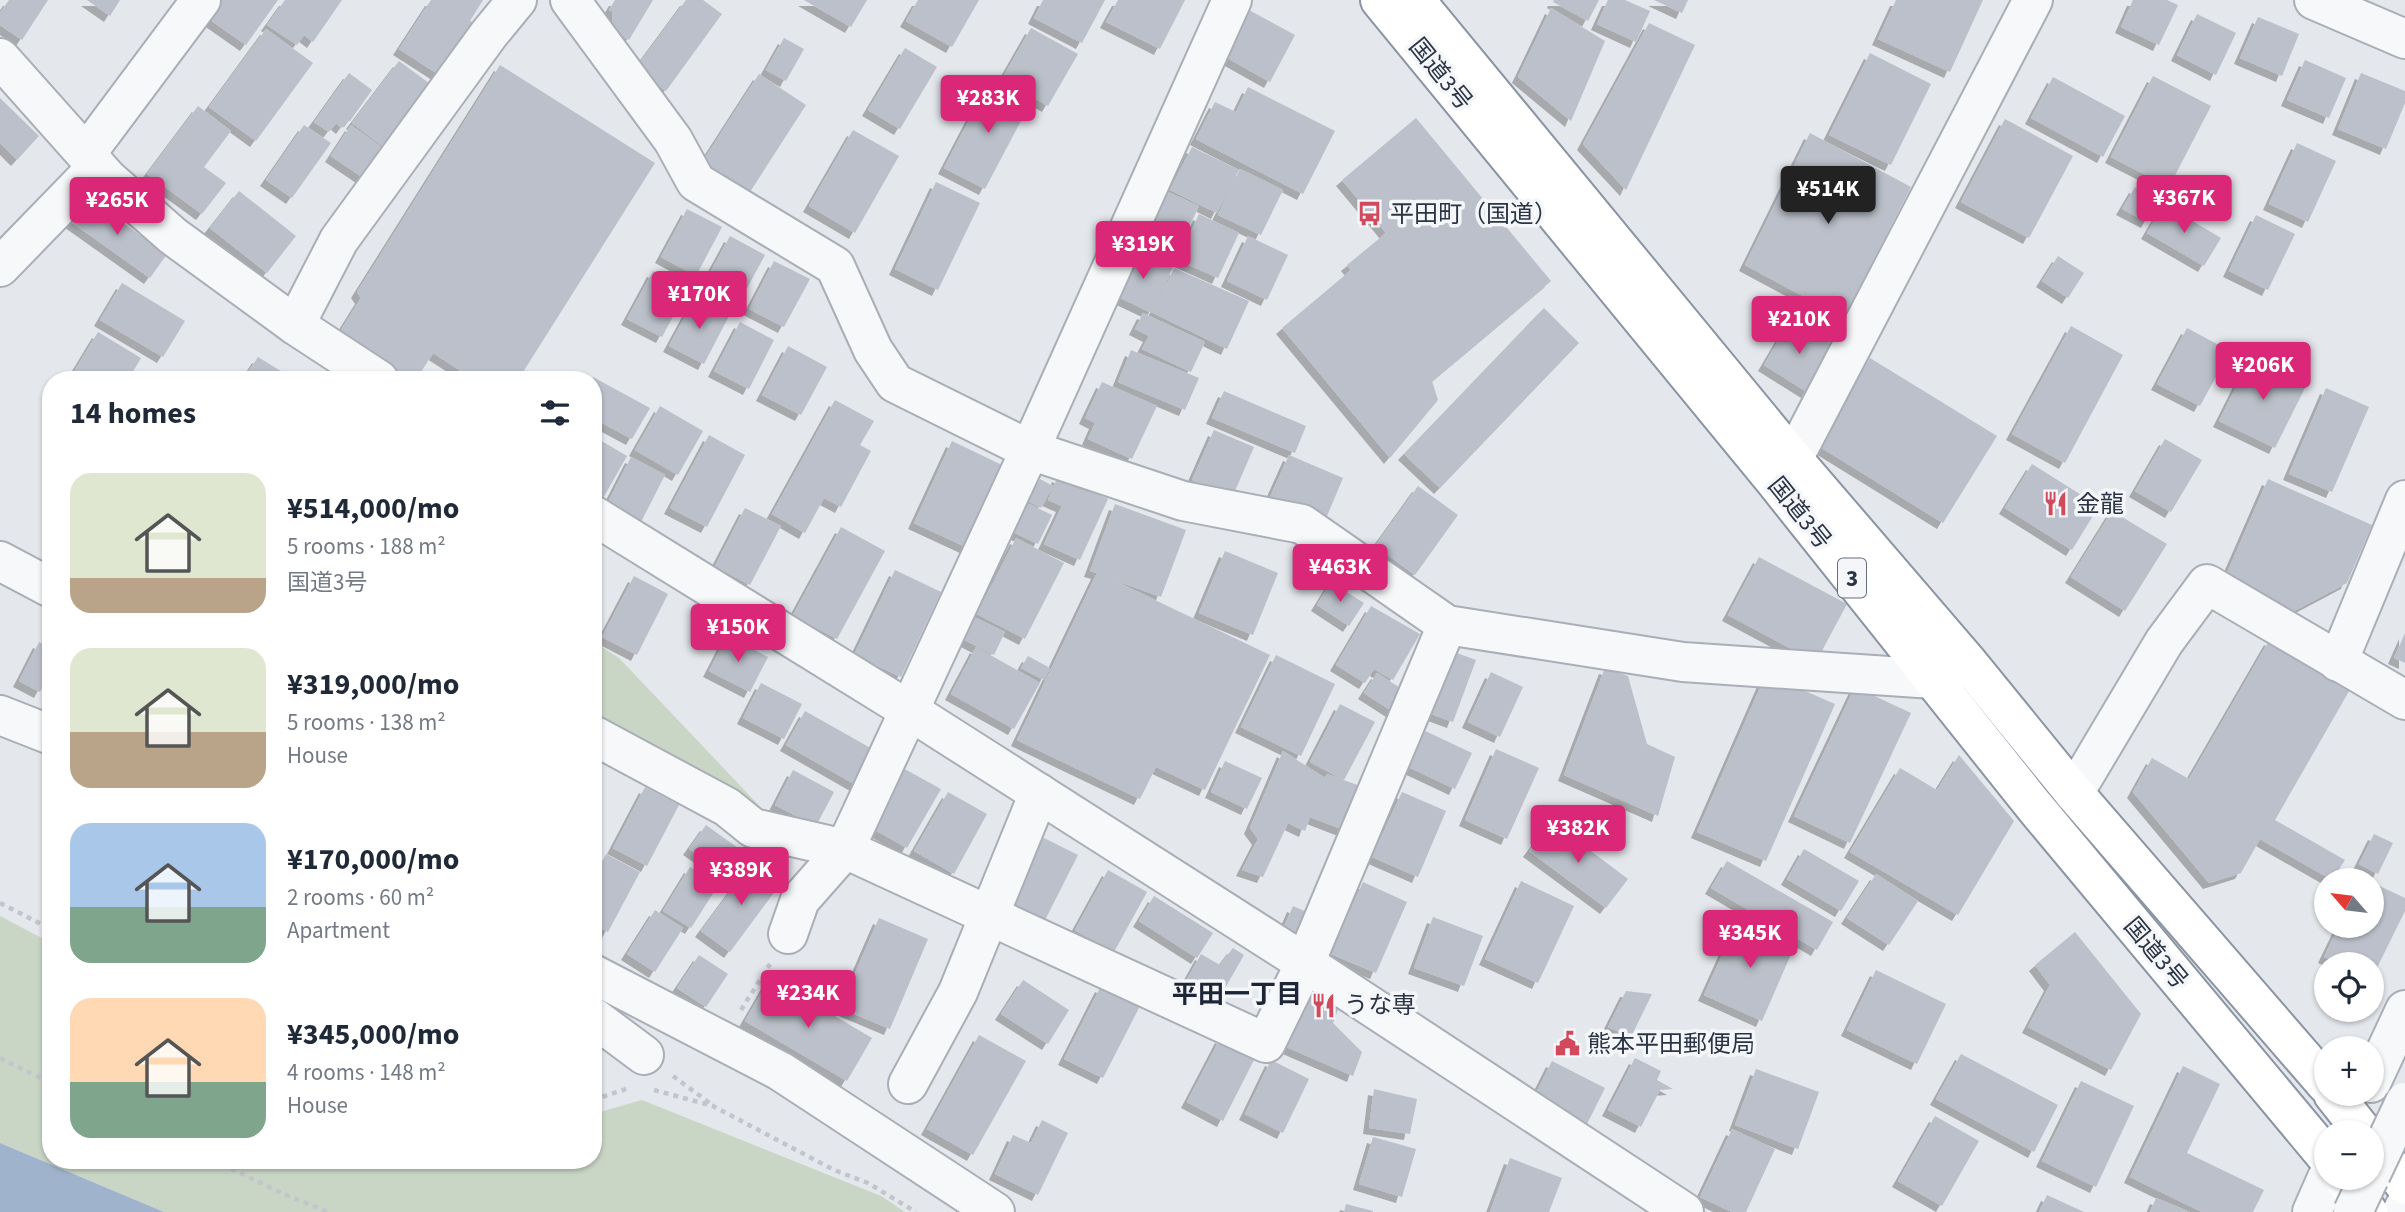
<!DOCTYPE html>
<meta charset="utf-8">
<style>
:root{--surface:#fff;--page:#f6f6f7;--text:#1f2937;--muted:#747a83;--accent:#db2777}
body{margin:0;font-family:"Source Sans 3","Noto Sans JP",sans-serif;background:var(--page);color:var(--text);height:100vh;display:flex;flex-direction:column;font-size:26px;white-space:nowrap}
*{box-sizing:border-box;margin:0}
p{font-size:23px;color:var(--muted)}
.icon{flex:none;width:38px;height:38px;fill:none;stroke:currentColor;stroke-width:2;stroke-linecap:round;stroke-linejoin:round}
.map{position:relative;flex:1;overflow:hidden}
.details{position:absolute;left:42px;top:371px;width:560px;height:798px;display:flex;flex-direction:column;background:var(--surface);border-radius:28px;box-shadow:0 2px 5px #0004}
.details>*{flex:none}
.needle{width:46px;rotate:298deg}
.fabs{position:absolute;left:2314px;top:868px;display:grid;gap:14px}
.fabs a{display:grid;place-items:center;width:70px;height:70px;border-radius:50%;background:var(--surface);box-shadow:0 2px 5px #0004;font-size:35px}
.price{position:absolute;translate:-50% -60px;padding:0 16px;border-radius:7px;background:var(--accent);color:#fff;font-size:23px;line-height:46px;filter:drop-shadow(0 2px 4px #0008)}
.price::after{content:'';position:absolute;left:50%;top:42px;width:21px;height:16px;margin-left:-10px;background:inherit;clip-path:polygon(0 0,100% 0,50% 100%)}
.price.on{background:#222;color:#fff}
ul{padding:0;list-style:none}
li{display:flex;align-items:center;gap:21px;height:175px;padding:0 28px}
li span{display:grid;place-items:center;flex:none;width:196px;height:140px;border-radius:21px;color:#555}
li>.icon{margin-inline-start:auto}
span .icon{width:84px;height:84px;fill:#fffc;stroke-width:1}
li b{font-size:30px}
h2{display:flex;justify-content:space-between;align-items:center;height:84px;padding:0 28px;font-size:30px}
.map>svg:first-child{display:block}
</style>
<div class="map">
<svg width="2405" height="1212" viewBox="0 0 2405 1212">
<defs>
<filter id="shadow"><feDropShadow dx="-6" dy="6" stdDeviation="0" flood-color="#0004"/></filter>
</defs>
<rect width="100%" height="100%" fill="#e4e7ec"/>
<!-- green -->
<g fill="#c9d6c5">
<path d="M594 642 619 658 770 817 593 721Z"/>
<path d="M0 916 51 943V1160H593V1114L642 1100 881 1196 905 1212H164L0 1143Z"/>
</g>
<!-- water -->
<path fill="#9fb4cc" d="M0 1143 164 1212H0Z"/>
<!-- building -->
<g fill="#bbc0ca" filter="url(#shadow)">
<path d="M9 0H48L22 40 0 25V13Z"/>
<path d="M87 0H120L110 16Z"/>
<path d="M218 0H278L246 45 206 17Z"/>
<path d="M285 0H342L313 42 304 35 297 45 267 25Z"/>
<path d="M431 0H483L470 21 479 25 444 78 399 49Z"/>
<path d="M615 0H653L629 40 612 30 613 12 609 10Z"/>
<path d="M686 0H703L722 14 666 91 636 68Z"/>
<path d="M804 0H867L851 27Z"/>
<path d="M918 0H979L952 47 906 21Z"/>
<path d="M1043 0H1105L1082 43 1034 18Z"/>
<path d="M1118 0H1185L1160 49 1106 22Z"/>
<path d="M1554 0H1599L1588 21 1553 2Z"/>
<path d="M1608 0H1625L1650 11 1636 42 1597 24Z"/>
<path d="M1654 0H1688L1682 13Z"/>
<path d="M1896 0H1983L1950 72 1878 39Z"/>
<path d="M2133 0H2167L2178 5 2159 45 2121 27Z"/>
<path d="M1551 8 1605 41 1571 121 1518 77Z"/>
<path d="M1247 9 1295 35 1270 82 1222 55Z"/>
<path d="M2197 14 2236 33 2216 75 2177 55Z"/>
<path d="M2258 17 2299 34 2282 76 2240 58Z"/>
<path d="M1649 23 1695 45 1626 190 1583 144Z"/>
<path d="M1031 28 1078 54 1048 106 1002 79Z"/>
<path d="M266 29 313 63 256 141 209 107Z"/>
<path d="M784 38 804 49 786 81 766 70Z"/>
<path d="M905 48 937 67 900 129 868 110Z"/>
<path d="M1870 53 1931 84 1891 165 1829 135Z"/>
<path d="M2305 60 2346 78 2329 118 2287 100Z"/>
<path d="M399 61 433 86 385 148 352 123Z"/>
<path d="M500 65 655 163 518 380H475L433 353 416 380H402L336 338 361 298 357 292Z"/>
<path d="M349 73 372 90 350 121H347L342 128 336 123 329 132 314 122Z"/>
<path d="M2361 73 2405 91V103L2386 149 2338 129Z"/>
<path d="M759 74 806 105 750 192 703 161Z"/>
<path d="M2153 76 2211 106 2169 187 2111 157Z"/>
<path d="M2053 77 2125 116 2103 157 2031 118Z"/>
<path d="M990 80 1031 102 985 189 944 168Z"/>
<path d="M1248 87 1335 131 1303 194 1196 139 1215 102 1236 112Z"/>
<path d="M0 98 39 136 17 160 0 143Z"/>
<path d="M198 106 231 131 204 167 226 183 202 214 147 174Z"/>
<path d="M1416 118 1551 281 1432 381 1438 400 1390 458 1282 328 1351 270 1347 265 1386 233 1342 180Z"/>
<path d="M2005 119 2073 156 2029 238 1961 202Z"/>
<path d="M304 125 331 143 292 198 266 180Z"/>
<path d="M351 125 381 147 362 177 331 156Z"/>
<path d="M853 130 899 156 855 233 809 206Z"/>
<path d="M1810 133 1911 187 1844 318 1745 265Z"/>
<path d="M2297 143 2336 161 2308 222 2269 204Z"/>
<path d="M1192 147 1239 170 1217 213 1170 190Z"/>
<path d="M1240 169 1283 190 1261 235 1218 215Z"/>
<path d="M936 182 980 203 938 290 895 269Z"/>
<path d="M2135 187 2160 198 2147 222 2122 209Z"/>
<path d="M1159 188 1199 206 1178 251 1138 233Z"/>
<path d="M239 191 296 236 267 273 210 228Z"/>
<path d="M83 195 167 254 150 278 67 219Z"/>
<path d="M2164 204 2221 238 2204 266 2147 233Z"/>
<path d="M687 209 722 227 696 276 661 257Z"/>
<path d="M1199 214 1239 233 1218 278 1178 260Z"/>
<path d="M2256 215 2295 234 2268 290 2229 271Z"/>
<path d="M730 236 765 255 739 303 704 284Z"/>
<path d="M1248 236 1288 255 1267 300 1227 281Z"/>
<path d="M1133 249 1173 267 1152 313 1112 294Z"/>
<path d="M2058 256 2084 273 2068 298 2042 281Z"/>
<path d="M774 261 810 279 784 327 749 309Z"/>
<path d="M1174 268 1249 301 1227 349 1153 313Z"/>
<path d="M653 271 688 289 662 337 627 319Z"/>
<path d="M122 283 185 321 163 357 100 320Z"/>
<path d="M695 298 729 316 704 364 669 346Z"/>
<path d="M1544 308 1579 343 1440 488 1404 454Z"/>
<path d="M1143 313 1205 342 1191 372 1142 349 1149 336 1135 329Z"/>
<path d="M1791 319 1834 346 1807 392 1764 365Z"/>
<path d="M740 322 774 340 749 389 714 371Z"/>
<path d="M2071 326 2123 355 2065 463 2012 434Z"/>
<path d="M2187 328 2230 351 2200 406 2157 384Z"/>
<path d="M98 332 141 358 128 380H69Z"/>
<path d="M788 346 827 367 801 415 762 395Z"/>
<path d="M1131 350 1199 378 1185 410 1118 382Z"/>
<path d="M258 357 284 373 280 380H243Z"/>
<path d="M2251 357 2307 384 2275 448 2219 421Z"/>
<path d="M1870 358 1997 436 1943 523 1817 445Z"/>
<path d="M593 377 650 408 632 439 593 418Z"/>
<path d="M1102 382 1157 406 1132 459 1088 439 1095 423 1085 418Z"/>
<path d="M2326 388 2369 407 2332 492 2289 474Z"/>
<path d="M1224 391 1306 426 1295 453 1212 418Z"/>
<path d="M835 400 874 421 860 445 871 451 841 507 824 498 805 533 772 514Z"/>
<path d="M660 406 703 431 678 475 635 450Z"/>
<path d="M1214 430 1254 447 1232 498 1192 480Z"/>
<path d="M709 435 745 455 707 527 670 508Z"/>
<path d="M593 436 627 456 602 500 593 494Z"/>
<path d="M2165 439 2202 460 2171 512 2135 491Z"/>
<path d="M952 441 1006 467 968 548 914 523Z"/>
<path d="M1289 455 1343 478 1322 528 1267 504Z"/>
<path d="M631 457 665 475 641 522 607 504Z"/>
<path d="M2032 464 2099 506 2072 550 2005 508Z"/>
<path d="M1058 476 1108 499 1080 560 1044 544 1062 506 1048 500Z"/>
<path d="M1040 479 1053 486 1041 508 1028 501Z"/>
<path d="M2268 479 2372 525 2347 583 2294 611 2224 580Z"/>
<path d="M1418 486 1458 515 1415 575 1375 546Z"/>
<path d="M1027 503 1052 515 1038 544 1013 532Z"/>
<path d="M1115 504 1186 530 1161 597 1109 578 1270 655 1205 790 1156 767 1140 799 1017 740 1097 573 1090 571Z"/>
<path d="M745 508 781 526 750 585 715 566Z"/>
<path d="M2112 511 2167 544 2125 611 2071 577Z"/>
<path d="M841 527 885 551 837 639 793 615Z"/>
<path d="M1016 538 1064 563 1025 639 977 614Z"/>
<path d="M1225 551 1278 573 1253 635 1199 613Z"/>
<path d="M1759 557 1847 604 1816 662 1728 615Z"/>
<path d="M895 570 941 592 901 677 854 655Z"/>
<path d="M634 576 668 594 637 655 602 637Z"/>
<path d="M1331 582 1364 603 1349 626 1317 605Z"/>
<path d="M1371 606 1420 634 1393 680 1374 669 1365 683 1336 665Z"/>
<path d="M972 616 1005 632 994 655 961 638Z"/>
<path d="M2405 633V663L2394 658Z"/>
<path d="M727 636 768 657 750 692 709 671Z"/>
<path d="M2270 639 2352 686 2275 820 2345 860 2332 880 2260 839 2241 873 2209 883 2133 792 2152 758 2189 779Z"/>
<path d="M39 642 51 648V672L40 692 19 681Z"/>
<path d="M976 647 1040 683 1014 729 951 694Z"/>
<path d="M1446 649 1476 660 1453 722 1423 711Z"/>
<path d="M1276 655 1335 684 1301 756 1241 727Z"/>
<path d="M1028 656 1050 668 1044 680 1021 668Z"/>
<path d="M1605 668 1628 676 1647 744 1675 757 1658 816 1564 775Z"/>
<path d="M1491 672 1523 687 1500 737 1468 722Z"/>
<path d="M1377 673 1408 693 1395 713 1364 693Z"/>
<path d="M1766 674 1835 704 1766 861 1697 832Z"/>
<path d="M761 683 802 704 784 739 743 718Z"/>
<path d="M1855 687 1911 713 1850 843 1794 816Z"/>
<path d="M1340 704 1375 722 1344 780 1310 762Z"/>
<path d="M805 711 883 755 863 789 786 745Z"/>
<path d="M1421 729 1472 753 1455 789 1404 765Z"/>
<path d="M1496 749 1539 768 1507 839 1465 820Z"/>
<path d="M1283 751 1325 778 1327 774 1366 788 1349 832 1310 817 1305 831 1288 823 1263 877 1242 870 1258 839 1250 828Z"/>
<path d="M1959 755 2014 821 1958 915 1850 852 1900 768 1937 790Z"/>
<path d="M1225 761 1262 778 1247 809 1211 792Z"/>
<path d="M901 767 941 789 907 848 868 826Z"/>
<path d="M793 770 834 792 816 826 775 805Z"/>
<path d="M645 787 679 805 647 866 613 848Z"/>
<path d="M948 792 987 814 954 874 914 851Z"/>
<path d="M1402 792 1446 811 1418 877 1372 857Z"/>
<path d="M1551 821 1628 879 1606 908 1529 851Z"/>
<path d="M706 825 745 853 729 877 689 849Z"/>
<path d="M2374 834 2393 843 2378 874 2359 864Z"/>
<path d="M1038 835 1078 855 1041 928 1002 908Z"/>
<path d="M1804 849 1859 881 1841 911 1787 879Z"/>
<path d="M606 854 640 872 608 932 593 924V879Z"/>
<path d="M1727 861 1833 922 1817 950 1711 888Z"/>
<path d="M752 862 781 883 730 952 701 931Z"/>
<path d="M690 867 719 884 691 928 663 911Z"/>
<path d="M1108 870 1147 892 1114 952 1075 930Z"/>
<path d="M1876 874 1918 901 1889 945 1847 918Z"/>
<path d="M1521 881 1574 906 1538 983 1485 959Z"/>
<path d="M1363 882 1407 902 1376 973 1331 954Z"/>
<path d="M2371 882 2405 898V911L2371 980V964H2340L2324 957 2339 926H2371Z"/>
<path d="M1154 896 1213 933 1197 958 1139 921Z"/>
<path d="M1293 906 1318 917 1306 947 1284 927Z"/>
<path d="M655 910 683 928 655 972 627 954Z"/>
<path d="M1433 917 1483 936 1464 986 1414 968Z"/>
<path d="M879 918 928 939 890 1029 840 1008Z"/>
<path d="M1738 920 1795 945 1762 1021 1704 995Z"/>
<path d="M2075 932 2141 1014 2111 1070 2028 1027 2050 985 2035 965Z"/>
<path d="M1233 948 1244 955 1224 990 1216 987 1214 997 1185 983 1201 954 1220 965Z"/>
<path d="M699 955 728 974 706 1007 677 988Z"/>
<path d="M1876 970 1946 1004 1917 1064 1847 1030Z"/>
<path d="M770 978 872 1038 847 1081 745 1021Z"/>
<path d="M1023 980 1069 1010 1048 1044 1001 1014Z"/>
<path d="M1101 986 1140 1006 1103 1078 1064 1059Z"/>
<path d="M1318 987 1339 1007 1333 1023 1362 1052 1353 1076 1284 1046Z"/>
<path d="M1626 991 1652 994 1631 1037 1608 1027Z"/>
<path d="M979 1035 1026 1061 973 1155 927 1129Z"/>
<path d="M1221 1037 1256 1056 1223 1121 1187 1102Z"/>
<path d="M1961 1054 2058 1105 2034 1152 1936 1099Z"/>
<path d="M1635 1058 1661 1071 1657 1080 1673 1089 1660 1090 1641 1127 1608 1110Z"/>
<path d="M1271 1060 1309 1079 1283 1133 1245 1114Z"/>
<path d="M1552 1061 1605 1088 1587 1124 1534 1097Z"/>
<path d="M2183 1066 2220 1084 2187 1153 2264 1190 2253 1212H2202L2130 1177Z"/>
<path d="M1756 1069 1819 1092 1798 1149 1735 1125Z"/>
<path d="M2081 1081 2134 1106 2096 1187 2042 1161Z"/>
<path d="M1374 1089 1417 1099 1410 1134 1369 1128Z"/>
<path d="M1935 1116 1979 1141 1942 1206 1898 1181Z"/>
<path d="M1042 1120 1068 1133 1038 1195 995 1174 1013 1135 1031 1143Z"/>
<path d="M1732 1129 1775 1149 1746 1212H1732L1700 1197Z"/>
<path d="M1373 1137 1416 1149 1402 1197 1359 1184Z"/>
<path d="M1510 1158 1562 1178 1549 1212H1490Z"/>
<path d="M2047 1195 2084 1212H2039Z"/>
<path d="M2156 1198 2190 1212H2150Z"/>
<path d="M1346 1204 1373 1211V1212H1344Z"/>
</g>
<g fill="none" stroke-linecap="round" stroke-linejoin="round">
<defs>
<g id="minor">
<path d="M570 0 673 140 696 182 835 266 873 350 895 383 1030 450 1183 501 1302 524 1447 625 1683 662 1933 679 1958 668"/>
<path d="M2314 0 2405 39"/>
<path d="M0 58 107 178 173 236 295 325 379 380"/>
<path d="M86 154 201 0"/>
<path d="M0 267 97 167"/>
<path d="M295 325 339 240 489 34 517 0"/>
<path d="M1793 459 2033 0"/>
<path d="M593 515 910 711 1305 963 1684 1212"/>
<path d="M0 561 51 588"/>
<path d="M2338 662 2405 500"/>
<path d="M0 715 51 735"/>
<path d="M593 735 727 807 753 828 845 849 1266 1043 1305 963 1447 625"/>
<path d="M2074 793 2164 642 2207 584 2405 700"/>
<path d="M788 934 800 900 845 849 1024 463 1232 0"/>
<path d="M593 974 780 1071 995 1212"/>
<path d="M593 1017 644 1055"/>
<path d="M2371 1083 2405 1010"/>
<path d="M908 1084 958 992 1039 793"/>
<path d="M2312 1212 2327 1178"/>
<path d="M2402 1212 2405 1206"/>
</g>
<g id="highway">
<path d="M1380 0 1775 481 2034 806 2326 1156"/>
<path d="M1415 0 1793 459 1969 664 2074 793 2326 1084"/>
<path d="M2333 1094 2363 1132"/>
<path d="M2371 1142 2405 1185"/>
<path d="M2343 1178 2368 1212"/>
</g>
</defs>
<!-- minor casing -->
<use href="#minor" stroke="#a9aeb7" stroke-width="42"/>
<!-- highway casing -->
<use href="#highway" stroke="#8b94a3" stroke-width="42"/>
<!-- path -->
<g stroke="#c2c5cb" stroke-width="4.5" stroke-dasharray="5 5" stroke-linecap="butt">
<path d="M0 903 51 929"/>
<path d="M741 1010 770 964"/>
<path d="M0 1058 51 1083"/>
<path d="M673 1076 711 1104"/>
<path d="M654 1090 713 1106 834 1170 868 1183 916 1212"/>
<path d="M593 1100 629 1088"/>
<path d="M213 1160 286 1195 328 1212"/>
</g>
<!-- minor -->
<use href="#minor" stroke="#f7f8fa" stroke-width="38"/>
<!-- highway -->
<use href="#highway" stroke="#fff" stroke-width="38"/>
<defs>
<g id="minor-bridge">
<path d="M2371 1174 2405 1102"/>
<path d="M2353 1212 2369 1178"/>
</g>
</defs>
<!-- minor-bridge casing -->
<use href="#minor-bridge" stroke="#a9aeb7" stroke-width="42" stroke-linecap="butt"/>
<!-- minor-bridge -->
<use href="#minor-bridge" stroke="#f7f8fa" stroke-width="38"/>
</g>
<!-- icons -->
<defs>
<symbol id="bus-bare" viewBox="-9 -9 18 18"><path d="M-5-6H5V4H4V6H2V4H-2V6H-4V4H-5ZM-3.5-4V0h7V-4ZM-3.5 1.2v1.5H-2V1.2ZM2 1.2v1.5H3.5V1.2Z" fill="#d1495b" stroke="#f4f6f9" stroke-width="2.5" paint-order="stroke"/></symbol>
<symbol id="restaurant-bare" viewBox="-9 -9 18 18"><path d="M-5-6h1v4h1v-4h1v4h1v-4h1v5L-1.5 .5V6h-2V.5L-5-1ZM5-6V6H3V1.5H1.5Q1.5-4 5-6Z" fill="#d1495b" stroke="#f4f6f9" stroke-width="2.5" paint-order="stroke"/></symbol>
<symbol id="civic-bare" viewBox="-9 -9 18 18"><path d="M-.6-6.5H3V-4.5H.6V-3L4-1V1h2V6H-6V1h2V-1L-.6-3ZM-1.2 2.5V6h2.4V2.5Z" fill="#d1495b" stroke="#f4f6f9" stroke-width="2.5" paint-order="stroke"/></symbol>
</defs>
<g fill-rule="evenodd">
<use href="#bus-bare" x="1352" y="196" width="35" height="35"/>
<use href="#restaurant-bare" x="2038" y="486" width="35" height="35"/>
<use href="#restaurant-bare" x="1306" y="988" width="35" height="35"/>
<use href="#civic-bare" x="1550" y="1026" width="35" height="35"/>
</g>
<g text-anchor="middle" stroke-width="7" stroke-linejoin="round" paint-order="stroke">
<!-- shield labels -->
<rect fill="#f4f6f9" stroke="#676e7b" stroke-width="2" x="1838" y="558.5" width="28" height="39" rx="5"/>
<g font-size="23" font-weight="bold" fill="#2b3445">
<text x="1852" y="586">3</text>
</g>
<!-- street labels -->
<g font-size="24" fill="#2b3445" stroke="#f4f6f9">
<text transform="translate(1441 74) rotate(51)" y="8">国道3号</text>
<text transform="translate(1800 513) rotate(51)" y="8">国道3号</text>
<text transform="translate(2156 953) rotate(50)" y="8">国道3号</text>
</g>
<!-- poi labels -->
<g font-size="24" fill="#2b3445" stroke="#f4f6f9" text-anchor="start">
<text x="1390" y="222">平田町（国道）</text>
<text x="2076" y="512">金龍</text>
<text x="1344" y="1013">うな専</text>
<text x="1587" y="1052">熊本平田郵便局</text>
</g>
<!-- neighbourhood labels -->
<g font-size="26" font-weight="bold" fill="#1d2536" stroke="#f4f6f9">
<text x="1237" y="1003">平田一丁目</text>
</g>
</g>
</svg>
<div class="fabs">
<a><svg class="needle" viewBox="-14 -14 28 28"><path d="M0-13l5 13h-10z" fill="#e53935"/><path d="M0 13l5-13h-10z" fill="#747a83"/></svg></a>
<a><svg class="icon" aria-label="locate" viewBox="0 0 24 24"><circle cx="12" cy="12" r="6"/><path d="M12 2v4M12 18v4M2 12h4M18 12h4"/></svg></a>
<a>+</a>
<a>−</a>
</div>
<b class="price" style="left:988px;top:135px">¥283K</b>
<b class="price on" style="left:1828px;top:226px">¥514K</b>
<b class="price" style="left:2184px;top:235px">¥367K</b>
<b class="price" style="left:117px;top:237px">¥265K</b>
<b class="price" style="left:1143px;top:281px">¥319K</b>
<b class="price" style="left:699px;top:331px">¥170K</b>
<b class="price" style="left:1799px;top:356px">¥210K</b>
<b class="price" style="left:2263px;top:402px">¥206K</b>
<b class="price" style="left:1340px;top:604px">¥463K</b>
<b class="price" style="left:738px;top:664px">¥150K</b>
<b class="price" style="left:1578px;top:865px">¥382K</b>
<b class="price" style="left:741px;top:907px">¥389K</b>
<b class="price" style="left:1750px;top:970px">¥345K</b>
<b class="price" style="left:808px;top:1030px">¥234K</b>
<section class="details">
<h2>14 homes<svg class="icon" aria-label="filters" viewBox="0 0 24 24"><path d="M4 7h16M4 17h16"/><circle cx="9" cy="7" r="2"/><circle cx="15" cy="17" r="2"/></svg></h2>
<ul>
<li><span style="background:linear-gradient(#dfe7d0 75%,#b9a48a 0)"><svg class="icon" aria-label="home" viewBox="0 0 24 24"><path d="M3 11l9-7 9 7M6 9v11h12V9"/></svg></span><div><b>¥514,000/mo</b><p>5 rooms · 188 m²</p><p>国道3号</p></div></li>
<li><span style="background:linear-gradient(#dfe7d0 60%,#b9a48a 0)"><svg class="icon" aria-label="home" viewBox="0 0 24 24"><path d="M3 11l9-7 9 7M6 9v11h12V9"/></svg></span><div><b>¥319,000/mo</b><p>5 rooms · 138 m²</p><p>House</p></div></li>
<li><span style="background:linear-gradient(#a9c7e8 60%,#7fa58c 0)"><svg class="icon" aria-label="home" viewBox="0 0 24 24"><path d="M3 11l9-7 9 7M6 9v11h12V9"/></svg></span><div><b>¥170,000/mo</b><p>2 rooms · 60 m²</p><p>Apartment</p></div></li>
<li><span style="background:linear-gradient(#ffd9b3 60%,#7fa58c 0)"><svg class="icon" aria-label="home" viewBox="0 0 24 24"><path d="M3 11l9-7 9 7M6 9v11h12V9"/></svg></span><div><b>¥345,000/mo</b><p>4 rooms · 148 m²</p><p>House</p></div></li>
</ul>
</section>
</div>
